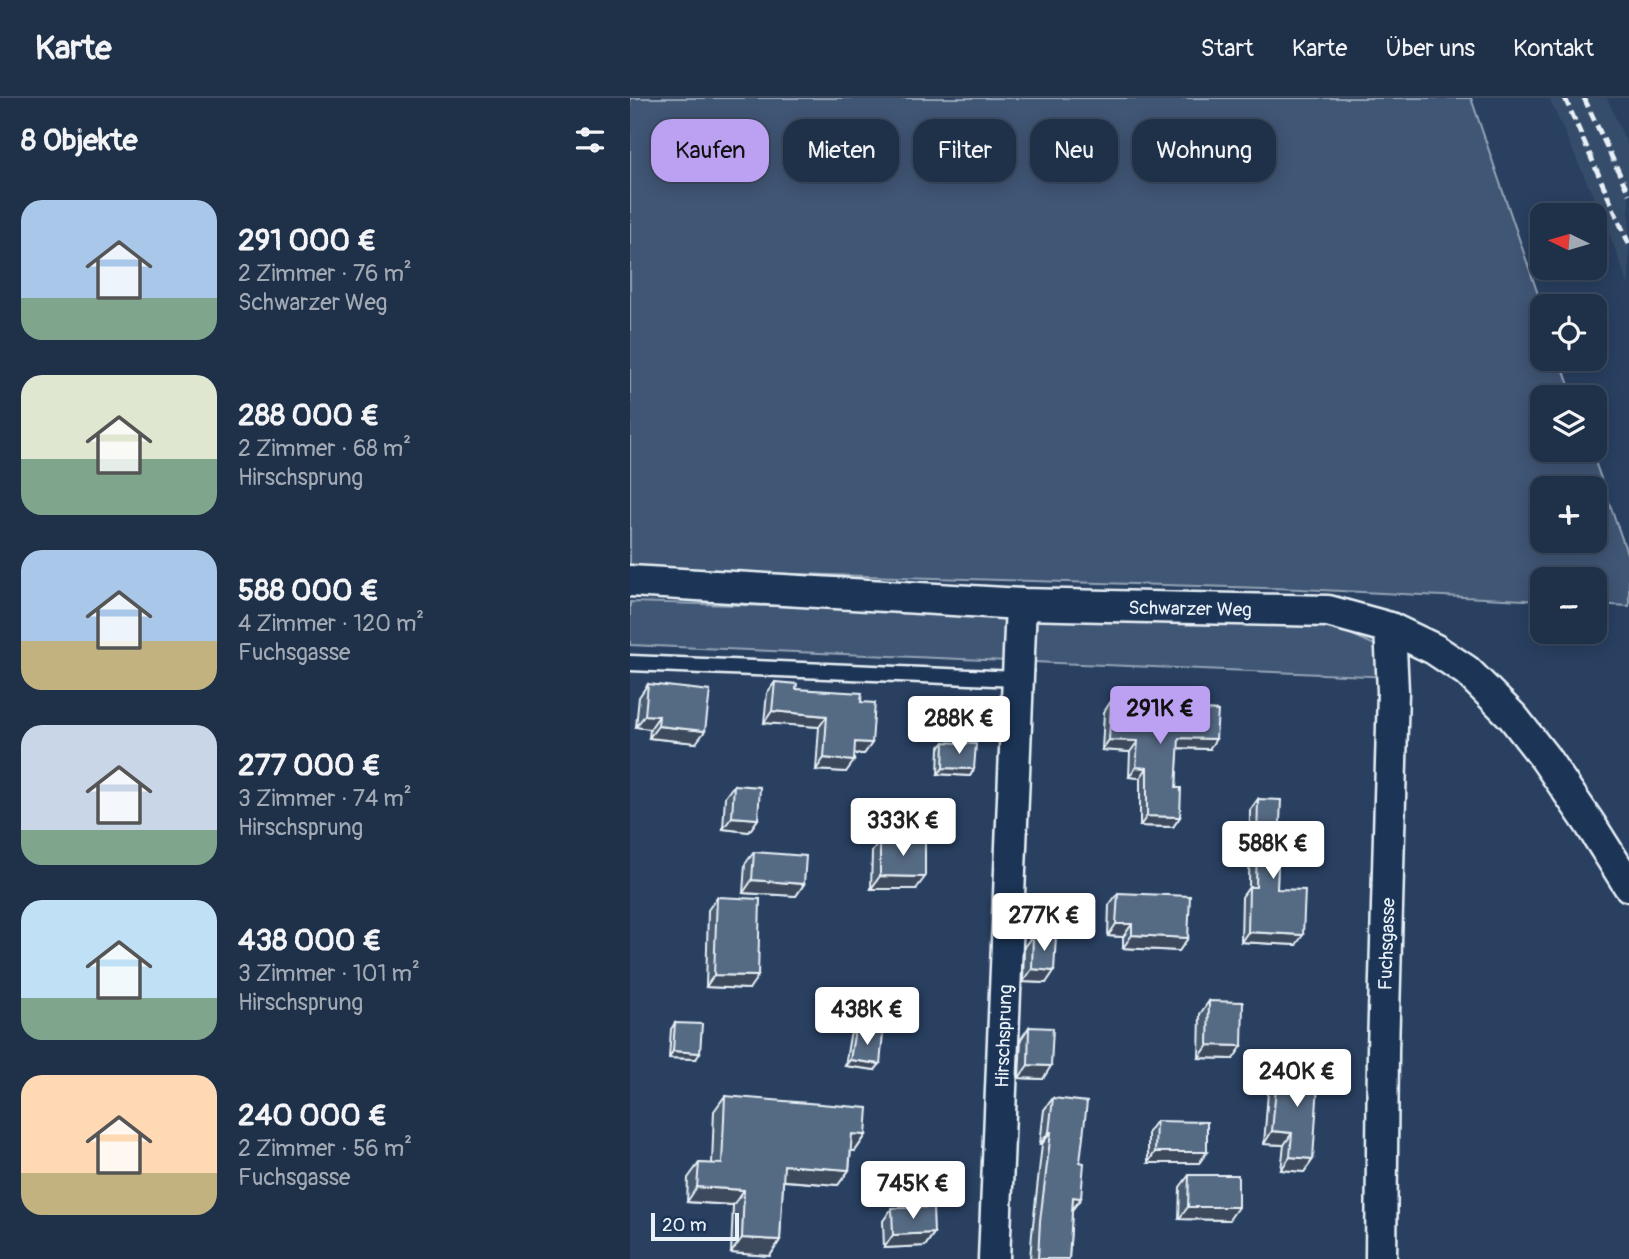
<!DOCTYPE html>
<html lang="de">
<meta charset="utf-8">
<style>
:root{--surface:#1f3049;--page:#2c3c53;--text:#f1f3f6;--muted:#a1a9b4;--line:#3c4b61;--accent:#bca0f2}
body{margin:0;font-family:Pangolin,sans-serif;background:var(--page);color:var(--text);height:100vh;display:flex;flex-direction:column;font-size:26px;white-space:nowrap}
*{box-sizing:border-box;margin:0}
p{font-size:23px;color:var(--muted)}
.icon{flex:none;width:38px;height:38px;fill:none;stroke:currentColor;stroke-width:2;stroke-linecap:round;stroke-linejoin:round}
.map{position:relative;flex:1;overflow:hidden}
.sheet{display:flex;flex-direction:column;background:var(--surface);width:630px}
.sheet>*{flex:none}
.banner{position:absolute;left:21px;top:21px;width:665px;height:63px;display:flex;gap:14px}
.needle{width:46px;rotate:275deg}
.fabs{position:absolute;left:900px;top:105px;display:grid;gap:14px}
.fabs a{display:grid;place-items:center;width:77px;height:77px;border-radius:14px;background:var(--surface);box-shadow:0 4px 18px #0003,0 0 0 2px var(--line);font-size:35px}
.scale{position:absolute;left:21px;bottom:18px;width:88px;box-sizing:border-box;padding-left:7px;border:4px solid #e8f1f8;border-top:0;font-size:19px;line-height:24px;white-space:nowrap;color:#e8f1f8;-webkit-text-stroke:5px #1d3557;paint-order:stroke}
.price{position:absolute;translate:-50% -60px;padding:0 16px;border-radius:7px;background:#fff;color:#222;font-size:23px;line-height:46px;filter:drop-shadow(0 2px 4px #0008)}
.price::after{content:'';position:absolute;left:50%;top:42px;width:21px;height:16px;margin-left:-10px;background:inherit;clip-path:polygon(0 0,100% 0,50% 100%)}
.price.on{background:var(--accent);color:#111}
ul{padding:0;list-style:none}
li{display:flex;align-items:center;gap:21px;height:175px;padding:0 21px}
li span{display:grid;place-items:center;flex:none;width:196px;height:140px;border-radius:21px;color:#555}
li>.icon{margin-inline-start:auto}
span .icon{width:84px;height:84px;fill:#fffc;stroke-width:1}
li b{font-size:30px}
h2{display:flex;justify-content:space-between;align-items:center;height:84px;padding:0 21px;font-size:30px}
.tag{padding:0 24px;border-radius:21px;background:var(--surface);box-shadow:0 4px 18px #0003,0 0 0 2px var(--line);font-size:24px;line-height:63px}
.tag.on{background:var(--accent);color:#111}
header{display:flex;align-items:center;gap:42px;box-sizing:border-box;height:98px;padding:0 35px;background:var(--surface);border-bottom:2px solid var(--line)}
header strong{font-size:33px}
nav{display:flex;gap:38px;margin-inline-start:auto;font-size:24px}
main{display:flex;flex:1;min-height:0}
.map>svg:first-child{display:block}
</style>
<header>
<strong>Karte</strong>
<nav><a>Start</a><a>Karte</a><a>Über uns</a><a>Kontakt</a></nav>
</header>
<main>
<section class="sheet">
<h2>8 Objekte<svg class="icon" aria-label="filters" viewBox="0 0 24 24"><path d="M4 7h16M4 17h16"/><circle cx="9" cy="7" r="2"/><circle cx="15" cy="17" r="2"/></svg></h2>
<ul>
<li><span style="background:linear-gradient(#a9c7e8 70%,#7fa58c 0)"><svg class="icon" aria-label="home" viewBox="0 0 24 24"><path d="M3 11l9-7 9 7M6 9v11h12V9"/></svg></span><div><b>291 000 €</b><p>2 Zimmer · 76 m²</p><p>Schwarzer Weg</p></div></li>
<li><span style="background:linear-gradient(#dfe7d0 60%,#7fa58c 0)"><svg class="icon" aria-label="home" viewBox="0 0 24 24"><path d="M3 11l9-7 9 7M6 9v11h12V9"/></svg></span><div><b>288 000 €</b><p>2 Zimmer · 68 m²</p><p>Hirschsprung</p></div></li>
<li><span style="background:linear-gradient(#a9c7e8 65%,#c2b280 0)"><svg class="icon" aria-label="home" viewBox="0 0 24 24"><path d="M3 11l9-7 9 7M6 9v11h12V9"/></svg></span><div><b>588 000 €</b><p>4 Zimmer · 120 m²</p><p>Fuchsgasse</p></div></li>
<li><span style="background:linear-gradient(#c9d6e8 75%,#7fa58c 0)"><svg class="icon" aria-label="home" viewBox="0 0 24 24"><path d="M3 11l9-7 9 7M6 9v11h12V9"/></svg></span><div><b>277 000 €</b><p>3 Zimmer · 74 m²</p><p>Hirschsprung</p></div></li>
<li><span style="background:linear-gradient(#bfe0f5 70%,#7fa58c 0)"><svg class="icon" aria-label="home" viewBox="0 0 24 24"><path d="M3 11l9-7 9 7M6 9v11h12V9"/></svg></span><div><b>438 000 €</b><p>3 Zimmer · 101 m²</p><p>Hirschsprung</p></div></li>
<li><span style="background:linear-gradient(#ffd9b3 70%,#c2b280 0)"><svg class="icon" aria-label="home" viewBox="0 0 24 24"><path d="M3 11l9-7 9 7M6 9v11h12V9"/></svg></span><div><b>240 000 €</b><p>2 Zimmer · 56 m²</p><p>Fuchsgasse</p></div></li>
</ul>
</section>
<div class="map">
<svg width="999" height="1161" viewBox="0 0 999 1161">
<rect width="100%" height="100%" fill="#294061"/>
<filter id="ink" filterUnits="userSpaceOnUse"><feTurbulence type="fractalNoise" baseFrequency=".0143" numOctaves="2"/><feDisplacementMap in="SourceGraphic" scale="14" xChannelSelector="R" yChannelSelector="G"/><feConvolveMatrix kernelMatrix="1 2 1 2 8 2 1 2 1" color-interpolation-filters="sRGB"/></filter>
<g filter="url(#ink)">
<!-- built -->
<path fill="#364d6b" d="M919 0H977L999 51V188L974 122Z"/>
<!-- green -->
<g fill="#415774" stroke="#94a4b6" stroke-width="2" fill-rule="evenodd">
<path d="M0 0H841L912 208V261H930L943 299H912V352H961L999 461V508L964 506V481H912V503L670 491 0 471ZM912 390H964V443H912Z"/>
<path d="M0 504 692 523 745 547 761 579 0 547Z"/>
</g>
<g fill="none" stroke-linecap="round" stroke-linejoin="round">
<defs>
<path id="lane" d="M0 565 388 581"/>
<g id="street">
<path d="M0 483 391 506 698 513 760 530 804 551 837 573 883 619 915 660 960 726 999 788"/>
<path d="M364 1161 391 506"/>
<path d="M751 1161 753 952 763 593 760 530"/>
</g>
</defs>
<!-- lane casing -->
<use href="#lane" stroke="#e8f1f8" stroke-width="19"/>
<!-- street casing -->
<use href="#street" stroke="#e8f1f8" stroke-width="35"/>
<!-- lane -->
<use href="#lane" stroke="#1d3557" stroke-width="14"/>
<!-- street -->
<use href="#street" stroke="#1d3557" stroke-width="30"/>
<!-- rail -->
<g stroke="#e8f1f8" stroke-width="5" stroke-dasharray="10 5" stroke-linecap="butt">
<path d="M935 0 999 146"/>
<path d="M954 0 999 96"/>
</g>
</g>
<!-- wall -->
<g fill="#495b71" stroke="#e8f1f8" stroke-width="2">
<path d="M145 584 166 591 231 604 242 645 234 656H224L216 674 186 672 189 629 134 625 137 595Z"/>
<path d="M18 586 66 645 19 640 20 631 6 629 9 599Z"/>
<path d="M481 603 520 608 579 651 548 650 546 690 550 719 543 729 510 728V680L499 679 500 654 472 652 474 614Z"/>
<path d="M314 644 344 671 340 678 308 676 309 650Z"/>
<path d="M104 687 128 721 119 734 93 731 95 699Z"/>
<path d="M628 701 647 791 666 847 611 844 612 799 619 789 620 712Z"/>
<path d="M250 742 286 791H241L242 754Z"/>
<path d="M124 754 174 786 166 798 113 795 115 766Z"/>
<path d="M488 795 558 840 549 853 493 850V839L478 838 479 807Z"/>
<path d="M87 799 119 891 76 889 78 812Z"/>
<path d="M403 837 416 885 393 884 394 849Z"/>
<path d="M579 903 603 961 569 960 570 916Z"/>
<path d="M45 925 66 961 39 960 41 931Z"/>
<path d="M399 929 413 981 389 980 391 941Z"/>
<path d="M225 931 245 972 215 968 220 938Z"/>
<path d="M648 969 683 1061 674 1074 651 1072 654 1047 634 1046 639 981Z"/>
<path d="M95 998 236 1037 225 1053 221 1052 219 1072 208 1087 153 1083 150 1142 140 1158 101 1155 103 1107 57 1104 58 1080 69 1065 82 1066 84 1013Z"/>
<path d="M423 1000 450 1064 451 1100 442 1112 439 1161H400L402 1136 412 1046H410L414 1012Z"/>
<path d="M526 1023 577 1054 569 1065H518V1034Z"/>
<path d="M559 1077 599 1122 549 1121 550 1089Z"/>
<path d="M262 1110 304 1135 295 1148 254 1150 253 1123Z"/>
</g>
<!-- shaded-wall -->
<g fill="#3c4a5c" stroke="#e8f1f8" stroke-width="2">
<path d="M142 613 197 618 189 629 134 625Z"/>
<path d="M15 617 29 618 20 631 6 629Z"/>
<path d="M28 628 75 633 66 645 19 640Z"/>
<path d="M549 640 586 641 579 651 542 650Z"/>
<path d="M479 642 508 643 500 654 472 652Z"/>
<path d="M225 644 242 645 234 656 217 655Z"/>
<path d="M194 660 224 663 216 674 186 672Z"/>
<path d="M506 669 517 670 510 680 499 679Z"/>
<path d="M313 670 344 671 340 678 308 676Z"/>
<path d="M517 718 550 719 543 729 510 728Z"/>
<path d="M102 719 128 721 119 734 93 731Z"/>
<path d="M250 778 295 779 286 791H241Z"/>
<path d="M122 782 174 786 166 798 113 795Z"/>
<path d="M486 826H502L493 839 478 838Z"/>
<path d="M618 834 673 837 666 847 611 844Z"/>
<path d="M502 837 558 840 549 853 493 850Z"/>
<path d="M402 871 424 873 416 885 393 884Z"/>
<path d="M84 877 128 878 119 891 76 889Z"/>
<path d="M578 947 612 948 603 961 569 960Z"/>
<path d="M43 953 70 955 66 961 39 960Z"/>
<path d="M220 962 250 966 245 972 215 968Z"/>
<path d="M398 967 421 968 413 981 389 980Z"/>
<path d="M642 1033 662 1035 654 1047 634 1046Z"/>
<path d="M419 1034H421L412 1046H410Z"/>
<path d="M222 1036 236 1037 225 1053 211 1052Z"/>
<path d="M525 1054H577L569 1065H518Z"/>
<path d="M660 1059 683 1061 674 1074 651 1072Z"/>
<path d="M154 1067 219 1072 208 1087 144 1082Z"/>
<path d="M67 1089 114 1092 103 1107 57 1104Z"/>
<path d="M443 1099 451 1100 442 1112Z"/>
<path d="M558 1109H608L599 1122 549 1121Z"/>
<path d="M304 1135 295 1148 254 1150 263 1137Z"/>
<path d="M112 1140 150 1142 140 1158 101 1155Z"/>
</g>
<!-- building -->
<g fill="#556a83" stroke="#e8f1f8" stroke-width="2">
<path d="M145 584 167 586 166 591 232 595 231 604 245 605 242 645 225 644 224 663 194 660 197 618 142 613Z"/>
<path d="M18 586 80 593 75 633 28 628 29 618 15 617Z"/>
<path d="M481 603 520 605V608L588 613 586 641 549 640 546 690H551L550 719 517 718V670L506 669 508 643 479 642Z"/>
<path d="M314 644 346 646 344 671 313 670Z"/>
<path d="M104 687 130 689 128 721 102 719Z"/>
<path d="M628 701 651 702 647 791 675 792 673 837 618 834 619 789H626Z"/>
<path d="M250 742H295V779L250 778Z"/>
<path d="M124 754 176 758 174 786 122 782Z"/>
<path d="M488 795 560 798 558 840 502 837V826H486Z"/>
<path d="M87 799 130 801 128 878 84 877Z"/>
<path d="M403 837 426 838 424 873 402 871Z"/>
<path d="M579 903 613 904 612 948 578 947Z"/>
<path d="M45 925 72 926 70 955 43 953Z"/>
<path d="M399 929 423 930 421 968 398 967Z"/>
<path d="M225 931 253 935 250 966 220 962Z"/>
<path d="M648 969 689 972 683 1061 660 1059 662 1035 642 1033Z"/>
<path d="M95 998 238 1010 236 1037 222 1036 219 1072 154 1067 150 1142 112 1140 114 1092 67 1089 69 1065 92 1066Z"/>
<path d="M423 1000 457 1004 450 1064 454 1065 451 1100 443 1099 439 1161H408L410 1123 421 1034H419Z"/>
<path d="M526 1023 577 1024V1054H525Z"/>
<path d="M559 1077H608V1109H558Z"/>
<path d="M303 1109 304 1135 263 1137 262 1110Z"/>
</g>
</g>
<g text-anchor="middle" stroke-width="6" stroke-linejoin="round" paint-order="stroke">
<!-- street labels -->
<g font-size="19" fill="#e8f1f8" stroke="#1d3557">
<text transform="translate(560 510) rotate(1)" y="7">Schwarzer Weg</text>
<text transform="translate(756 846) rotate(-88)" y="7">Fuchsgasse</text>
<text transform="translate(373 938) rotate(-88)" y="7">Hirschsprung</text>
</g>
</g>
</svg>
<div class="fabs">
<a><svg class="needle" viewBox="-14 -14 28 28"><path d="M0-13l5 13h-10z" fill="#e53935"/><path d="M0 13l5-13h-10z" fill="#a1a9b4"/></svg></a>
<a><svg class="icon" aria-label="locate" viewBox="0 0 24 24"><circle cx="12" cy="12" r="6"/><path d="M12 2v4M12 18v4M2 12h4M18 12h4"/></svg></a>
<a><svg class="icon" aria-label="layers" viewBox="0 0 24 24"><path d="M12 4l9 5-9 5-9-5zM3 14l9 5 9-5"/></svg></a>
<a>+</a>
<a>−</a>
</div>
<div class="scale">20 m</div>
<b class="price on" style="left:530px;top:648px">291K €</b>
<b class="price" style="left:329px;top:658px">288K €</b>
<b class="price" style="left:273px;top:760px">333K €</b>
<b class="price" style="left:643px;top:783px">588K €</b>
<b class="price" style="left:414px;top:855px">277K €</b>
<b class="price" style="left:237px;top:949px">438K €</b>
<b class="price" style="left:667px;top:1011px">240K €</b>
<b class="price" style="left:283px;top:1123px">745K €</b>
<div class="banner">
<a class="tag on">Kaufen</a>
<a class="tag">Mieten</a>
<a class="tag">Filter</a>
<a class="tag">Neu</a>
<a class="tag">Wohnung</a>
</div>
</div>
</main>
